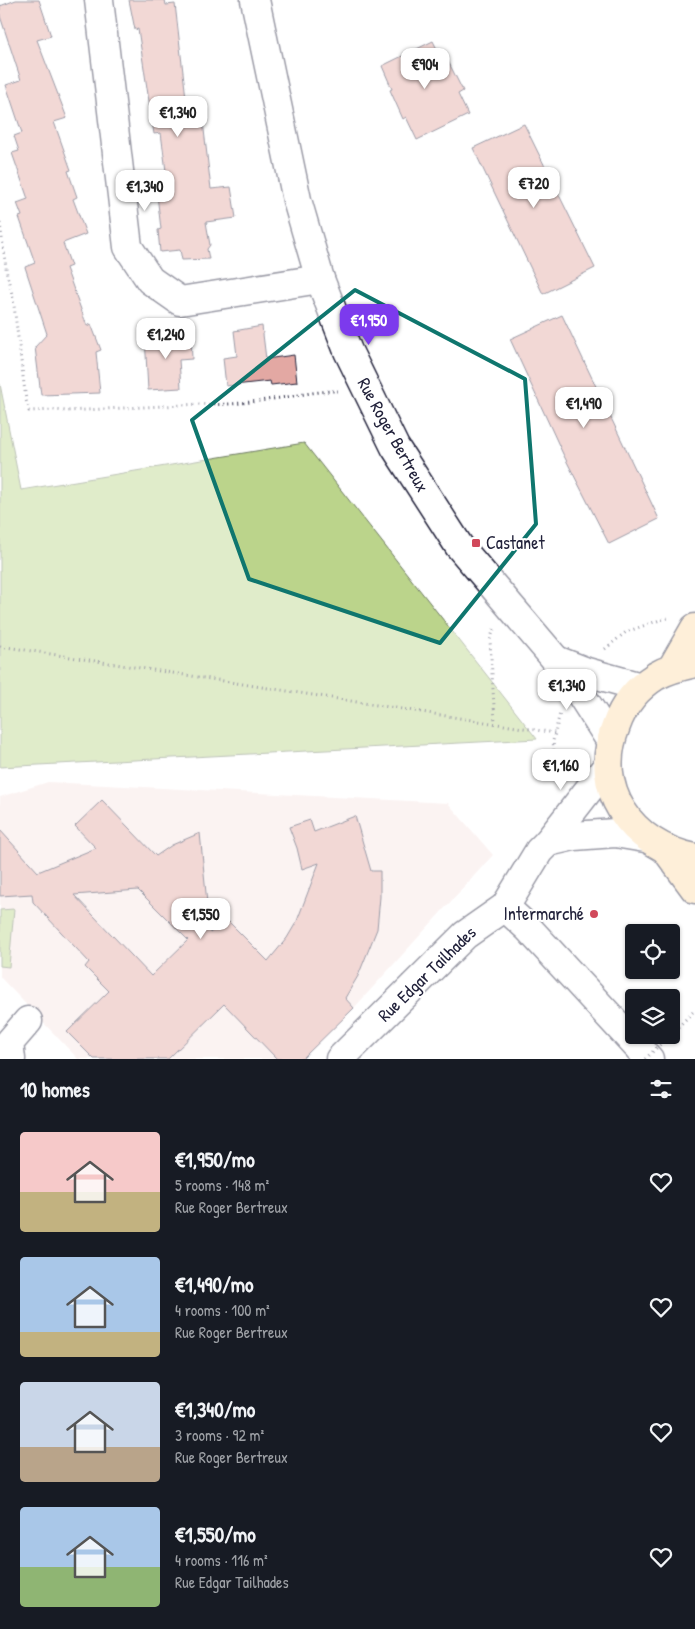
<!DOCTYPE html>
<meta charset="utf-8">
<style>
:root{--surface:#171b24;--page:#20242c;--text:#f1f3f6;--muted:#9ea1a6;--accent:#7c3aed}
body{margin:0;font-family:"Patrick Hand",sans-serif;background:var(--page);color:var(--text);height:100vh;display:flex;flex-direction:column;font-size:19px;white-space:nowrap}
*{box-sizing:border-box;margin:0}
p{font-size:16px;color:var(--muted)}
.icon{flex:none;width:28px;height:28px;fill:none;stroke:currentColor;stroke-width:2;stroke-linecap:round;stroke-linejoin:round}
.map{position:relative;height:1059px;overflow:hidden}
.panel{display:flex;flex-direction:column;background:var(--surface);flex:1}
.panel>*{flex:none}
.buttons{position:absolute;left:625px;top:924px;display:grid;gap:10px}
.buttons a{display:grid;place-items:center;width:55px;height:55px;border-radius:5px;background:var(--surface);box-shadow:0 1px 4px #0004;font-size:25px}
.price{position:absolute;translate:-50% -42px;padding:0 11px;border-radius:10px;background:#fff;color:#222;font-size:16px;line-height:32px;filter:drop-shadow(0 1px 2px #0008)}
.price::after{content:'';position:absolute;left:50%;top:30px;width:15px;height:11px;margin-left:-8px;background:inherit;clip-path:polygon(0 0,100% 0,50% 100%)}
.price.selected{background:var(--accent);color:#fff}
ul{padding:0;list-style:none}
li{display:flex;align-items:center;gap:15px;height:125px;padding:0 20px}
li span{display:grid;place-items:center;flex:none;width:140px;height:100px;border-radius:5px;color:#555}
li>.icon{margin-inline-start:auto}
span .icon{width:60px;height:60px;fill:#fffc;stroke-width:1}
li b{font-size:21px}
h2{display:flex;justify-content:space-between;align-items:center;height:60px;padding:0 20px;font-size:21px}
.map>svg:first-child{display:block}
</style>
<div class="map">
<svg width="695" height="1059" viewBox="0 0 695 1059">
<rect width="100%" height="100%" fill="#fff"/>
<filter id="ink" filterUnits="userSpaceOnUse"><feTurbulence type="fractalNoise" baseFrequency=".02" numOctaves="2"/><feDisplacementMap in="SourceGraphic" scale="10" xChannelSelector="R" yChannelSelector="G"/><feConvolveMatrix kernelMatrix="1 2 1 2 8 2 1 2 1" color-interpolation-filters="sRGB"/></filter>
<g filter="url(#ink)">
<!-- built -->
<path fill="#f7e5e3" d="M48 782 448 803 493 855 354 1008 302 1059H78L0 977V797Z"/>
<!-- green -->
<g fill="#bbd48b" stroke="#6e7b63">
<path d="M0 384 21 490 304 443 537 739 0 767Z"/>
<path d="M14 909 9 967 0 966V910Z"/>
</g>
<!-- building -->
<g fill="#e3a8a3" stroke="#22223b" fill-rule="evenodd">
<path d="M16 0H39L51 36 37 40 67 118 54 122 71 170 68 171 77 197 73 199 86 234 63 243 71 266 66 268 87 326 91 324 101 350 96 352 100 393 41 395 35 347 47 334 25 267 35 263 19 217 22 216 17 203 28 199 12 153 19 151 14 136 22 133 6 85 21 80 0 16V6Z"/>
<path d="M129 0H165L166 5 175 4 188 115 202 113 211 189 231 187 236 218 206 222 210 245 207 249 209 259 182 260 180 250 160 252 158 230 161 229 157 195 169 194 161 133 154 134 138 29 135 30Z"/>
<path d="M433 41 444 63 448 61 463 91 458 94 468 115 417 140 406 117 403 119 390 90 392 89 382 66Z"/>
<path d="M524 124 595 268 543 294 473 148Z"/>
<path d="M562 315 659 519 609 544 563 454 510 339Z"/>
<path d="M262 326 266 359 294 355 297 382 271 385 270 381 226 386 223 358 237 356 234 331Z"/>
<path d="M191 333 192 359 179 360 181 388 148 390 145 337Z"/>
<path d="M102 800 156 856 172 845 200 833 210 933 226 919 268 961 287 938 297 921 319 863 302 869 297 848 289 827 310 820 314 832 355 816 371 871H380V897L377 929 358 976 345 998 354 1008 302 1059H277L224 1004 168 1059H94L67 1032 109 991 85 967 89 962 33 902 32 894 0 896V830L38 872 96 848 75 826ZM138 890 188 940 151 976 74 895Z"/>
</g>
<g fill="none" stroke-linecap="round" stroke-linejoin="round">
<defs>
<g id="minor">
<path d="M99 0 128 247 150 280 180 301 320 279"/>
<path d="M548 842 574 836 615 833 645 838"/>
<path d="M505 907 528 928 649 1059"/>
<path d="M11 1059 9 1043 28 1021"/>
<path d="M340 1059 465 935 505 907 539 851 548 842 608 765"/>
</g>
<g id="tertiary">
<path d="M255 0 297 200 320 279 348 351 395 447 459 546 556 660 578 690 610 740"/>
<path d="M556 660 587 672 641 687"/>
</g>
<g id="primary">
<path d="M695 663C681 666 668 669 656 676 637 688 623 706 616 726 591 788 631 846 695 858"/>
<path d="M672 668 695 628"/>
<path d="M667 851 695 889"/>
</g>
</defs>
<!-- minor casing -->
<use href="#minor" stroke="#22223b" stroke-width="31"/>
<!-- tertiary casing -->
<use href="#tertiary" stroke="#22223b" stroke-width="31"/>
<!-- primary casing -->
<use href="#primary" stroke="#22223b" stroke-width="31"/>
<!-- path -->
<g stroke="#22223b" stroke-width="3" stroke-dasharray="1 4" stroke-linecap="butt">
<path d="M0 223 7 275 13 298 26 400 29 411 54 410 67 411 201 404C229 406 259 401 287 397 304 394 321 391 338 391"/>
<path d="M494 629 490 640 495 723"/>
<path d="M0 646 555 733"/>
<path d="M605 649 626 632 660 620 668 618"/>
<path d="M557 785 553 741 560 713"/>
<path d="M671 1034 695 1010"/>
</g>
<!-- minor -->
<use href="#minor" stroke="#fff" stroke-width="28"/>
<!-- tertiary -->
<use href="#tertiary" stroke="#fff" stroke-width="28"/>
<!-- primary -->
<use href="#primary" stroke="#fcdcac" stroke-width="28"/>
<!-- path-bridge -->
<path stroke="#22223b" stroke-width="3" stroke-dasharray="1 4" stroke-linecap="butt" d="M645 1059 670 1035"/>
</g>
</g>
<!-- marked area -->
<path d="M0 0H695V1059H0ZM355 290 525 379 536 524 440 643 249 579 192 420Z" fill="#fff" fill-opacity=".55" fill-rule="evenodd"/>
<path fill="none" stroke="#0f766e" stroke-width="4" stroke-linejoin="round" d="M355 290 525 379 536 524 440 643 249 579 192 420Z"/>
<!-- markers -->
<g fill="#d1495b" stroke="#fff" stroke-width="2">
<rect x="471" y="538" width="10" height="10" rx="2.5"/>
<circle cx="594" cy="914" r="5"/>
</g>
<g text-anchor="middle" stroke-width="4" stroke-linejoin="round" paint-order="stroke">
<!-- street labels -->
<g font-size="18" fill="#22223b" stroke="#fff">
<text transform="translate(393 435) rotate(61)" y="6">Rue Roger Bertreux</text>
<text transform="translate(427 974) rotate(-44)" y="6">Rue Edgar Tailhades</text>
</g>
<!-- poi labels -->
<g font-size="18" fill="#22223b" stroke="#fff" text-anchor="start">
<text x="486" y="549">Castanet</text>
<text x="584" y="920" text-anchor="end">Intermarché</text>
</g>
</g>
</svg>
<div class="buttons">
<a><svg class="icon" aria-label="locate" viewBox="0 0 24 24"><circle cx="12" cy="12" r="6"/><path d="M12 2v4M12 18v4M2 12h4M18 12h4"/></svg></a>
<a><svg class="icon" aria-label="layers" viewBox="0 0 24 24"><path d="M12 4l9 5-9 5-9-5zM3 14l9 5 9-5"/></svg></a>
</div>
<b class="price" style="left:425px;top:90px">€904</b>
<b class="price" style="left:178px;top:138px">€1,340</b>
<b class="price" style="left:534px;top:209px">€720</b>
<b class="price" style="left:145px;top:212px">€1,340</b>
<b class="price selected" style="left:369px;top:346px">€1,950</b>
<b class="price" style="left:166px;top:360px">€1,240</b>
<b class="price" style="left:584px;top:429px">€1,490</b>
<b class="price" style="left:567px;top:711px">€1,340</b>
<b class="price" style="left:561px;top:791px">€1,160</b>
<b class="price" style="left:201px;top:940px">€1,550</b>
</div>
<section class="panel">
<h2>10 homes<svg class="icon" aria-label="filters" viewBox="0 0 24 24"><path d="M4 7h16M4 17h16"/><circle cx="9" cy="7" r="2"/><circle cx="15" cy="17" r="2"/></svg></h2>
<ul>
<li><span style="background:linear-gradient(#f6c9c9 60%,#c2b280 0)"><svg class="icon" aria-label="home" viewBox="0 0 24 24"><path d="M3 11l9-7 9 7M6 9v11h12V9"/></svg></span><div><b>€1,950/mo</b><p>5 rooms · 148 m²</p><p>Rue Roger Bertreux</p></div><svg class="icon" aria-label="heart" viewBox="0 0 24 24"><path d="M12 20l-8-8c-3-5 5-10 8-4 3-6 11-1 8 4z"/></svg></li>
<li><span style="background:linear-gradient(#a9c7e8 75%,#c2b280 0)"><svg class="icon" aria-label="home" viewBox="0 0 24 24"><path d="M3 11l9-7 9 7M6 9v11h12V9"/></svg></span><div><b>€1,490/mo</b><p>4 rooms · 100 m²</p><p>Rue Roger Bertreux</p></div><svg class="icon" aria-label="heart" viewBox="0 0 24 24"><path d="M12 20l-8-8c-3-5 5-10 8-4 3-6 11-1 8 4z"/></svg></li>
<li><span style="background:linear-gradient(#c9d6e8 65%,#b9a48a 0)"><svg class="icon" aria-label="home" viewBox="0 0 24 24"><path d="M3 11l9-7 9 7M6 9v11h12V9"/></svg></span><div><b>€1,340/mo</b><p>3 rooms · 92 m²</p><p>Rue Roger Bertreux</p></div><svg class="icon" aria-label="heart" viewBox="0 0 24 24"><path d="M12 20l-8-8c-3-5 5-10 8-4 3-6 11-1 8 4z"/></svg></li>
<li><span style="background:linear-gradient(#a9c7e8 60%,#8fb573 0)"><svg class="icon" aria-label="home" viewBox="0 0 24 24"><path d="M3 11l9-7 9 7M6 9v11h12V9"/></svg></span><div><b>€1,550/mo</b><p>4 rooms · 116 m²</p><p>Rue Edgar Tailhades</p></div><svg class="icon" aria-label="heart" viewBox="0 0 24 24"><path d="M12 20l-8-8c-3-5 5-10 8-4 3-6 11-1 8 4z"/></svg></li>
</ul>
</section>
